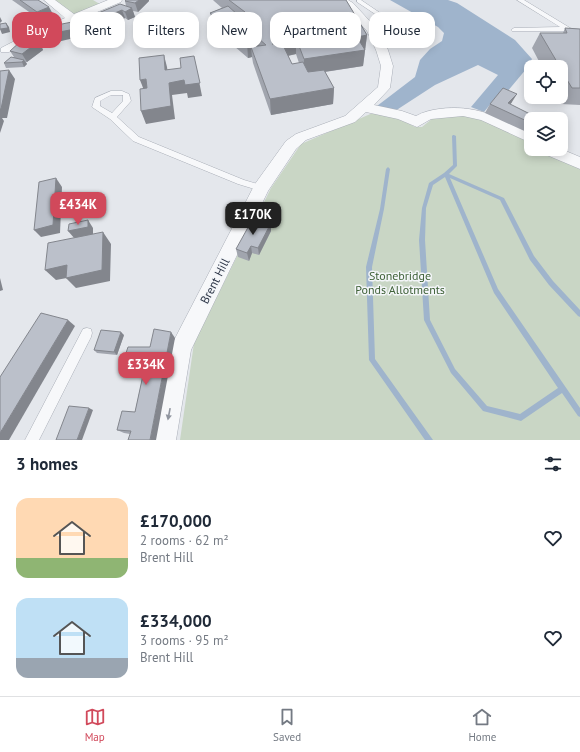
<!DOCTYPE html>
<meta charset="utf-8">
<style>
:root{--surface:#fff;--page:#f6f6f7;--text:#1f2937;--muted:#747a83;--line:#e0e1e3;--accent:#d1495b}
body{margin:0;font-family:"PT Sans",sans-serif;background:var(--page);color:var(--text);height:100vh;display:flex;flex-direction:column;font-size:15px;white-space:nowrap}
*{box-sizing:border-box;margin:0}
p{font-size:13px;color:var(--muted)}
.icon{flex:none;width:22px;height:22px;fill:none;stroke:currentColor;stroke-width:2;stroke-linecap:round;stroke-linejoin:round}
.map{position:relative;height:440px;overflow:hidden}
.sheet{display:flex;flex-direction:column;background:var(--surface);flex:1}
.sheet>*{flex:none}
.guide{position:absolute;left:12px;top:12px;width:556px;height:36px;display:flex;gap:8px}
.buttons{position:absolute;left:524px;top:60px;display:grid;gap:8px}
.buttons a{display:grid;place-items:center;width:44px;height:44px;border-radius:8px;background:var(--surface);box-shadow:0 2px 10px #0003;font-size:20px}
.price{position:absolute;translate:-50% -34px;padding:0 9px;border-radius:8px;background:var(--accent);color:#fff;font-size:13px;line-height:26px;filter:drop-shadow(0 1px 2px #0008)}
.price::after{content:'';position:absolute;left:50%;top:24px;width:12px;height:9px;margin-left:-6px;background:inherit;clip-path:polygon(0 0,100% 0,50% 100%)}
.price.active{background:#222;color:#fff}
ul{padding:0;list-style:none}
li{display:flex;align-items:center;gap:12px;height:100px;padding:0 16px}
li span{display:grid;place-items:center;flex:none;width:112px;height:80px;border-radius:12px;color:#555}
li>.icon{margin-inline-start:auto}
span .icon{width:48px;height:48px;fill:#fffc;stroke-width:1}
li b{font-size:17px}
h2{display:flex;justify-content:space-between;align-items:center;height:48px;padding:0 16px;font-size:17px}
.chip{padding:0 14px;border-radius:12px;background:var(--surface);box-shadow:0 2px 10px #0003;font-size:14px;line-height:36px}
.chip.active{background:var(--accent);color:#fff}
.tabs{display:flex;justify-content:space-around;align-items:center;height:56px;border-top:1px solid var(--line);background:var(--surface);font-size:11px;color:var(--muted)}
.tabs a{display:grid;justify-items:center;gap:2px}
.tabs .active{color:var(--accent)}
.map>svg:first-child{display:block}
</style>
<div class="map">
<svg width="580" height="440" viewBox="0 0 580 440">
<rect width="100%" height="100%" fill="#e4e7ec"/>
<!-- green -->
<g fill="#c9d6c5">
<path d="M49 0H93L103 6 72 18Z"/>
<path d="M375 112 397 117 415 127H422L433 118 477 114 528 142 531 145V149H539L580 168V440H180L194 343 271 188 301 144Z"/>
</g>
<!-- water -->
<path fill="#9fb4cc" d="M390 0H448L457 3 515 40 532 59 527 68 507 92 496 97 484 112 471 107 498 75 478 65 435 85 395 111 377 106 415 77 420 60 430 49 442 41 444 33 438 27Z"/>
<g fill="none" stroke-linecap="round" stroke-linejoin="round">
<!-- stream -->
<g fill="#9fb4cc" fill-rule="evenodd">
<path d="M453 135H454L456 136 457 166 449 174 504 198 534 256 553 281 580 310V317L578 316 549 285 530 260 500 200 450 178 498 289 580 408V417L578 416 562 393 521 421 483 411 451 373 425 322 424 320 419 240 422 208 429 183 444 173 453 165 452 136ZM445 177 494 293 558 388 520 414 487 406 455 369 430 320 425 240 426 208 433 185Z"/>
<path d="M388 167 390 169 384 209 372 267 375 359 433 440H425L369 360 366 267 380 209 386 169Z"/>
</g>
<defs>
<g id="lane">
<path d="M357 0H361L392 21 387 22 357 2Z"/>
<path d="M517 0H524L580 34V39L566 31H512L511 30 514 28 560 27Z"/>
<path d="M111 91H122L129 94 131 101 117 117 139 137 244 180 264 186 265 188 264 190 261 191 238 184 133 141 110 119 92 107 95 98ZM111 95H123V101L112 113 100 106V101Z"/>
<path d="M87 328 91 329 92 333 91 337 39 440H25L83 329Z"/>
</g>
<g id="street">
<path d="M44 0H55L74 14 108 0H122L121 2 40 36 9 52H1V48L32 32 65 18Z"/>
<path d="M336 0H348L353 3 378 30 388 50 393 66 390 88 374 105 402 111 416 116C423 112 431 110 439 109 473 104 501 117 531 132V143L481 120 463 116 431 119 417 127 398 119 366 112 355 122 306 140 296 149 268 191 191 350 176 440H152L170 348 255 184 286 141 296 134 345 116 378 87 381 66 376 50 367 31 345 7Z"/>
<path d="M540 149H561L580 157V169L542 153Z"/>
</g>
</defs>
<!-- lane casing -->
<use href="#lane" stroke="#a9aeb7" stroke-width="1"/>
<!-- street casing -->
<use href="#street" stroke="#a9aeb7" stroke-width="1"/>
<!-- lane -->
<use href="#lane" fill="#f7f8fa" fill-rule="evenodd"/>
<!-- street -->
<use href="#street" fill="#f7f8fa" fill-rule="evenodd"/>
</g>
<!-- wall -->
<g fill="#a1a5ae" fill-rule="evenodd">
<path d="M12 0H38L54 16 42 21Z"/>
<path d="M213 0H346L367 35 363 66 325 72 334 88 333 104 271 115 253 63 252 57 248 58 213 28 210 13 222 8 214 1ZM296 54 299 63 292 64 288 56Z"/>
<path d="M125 1H149L138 12 133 11 135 17 128 20 125 18 89 34 83 30 79 21 126 6Z"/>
<path d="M565 28 580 29V105L561 104 557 97H561V67H542L532 48 540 33H563Z"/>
<path d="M39 41 43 50 27 62H26L27 64 24 67 6 68 4 63 14 57 10 51Z"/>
<path d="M512 102 510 105 531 119V134L485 113 490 104Z"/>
<path d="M271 223V231L259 255 252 253 249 261 238 257 236 249 260 225Z"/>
<path d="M124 335 117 355 97 353 94 350Z"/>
<path d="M175 338 130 434 124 433 117 430 135 412 144 370H128L122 365 150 347Z"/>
</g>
<!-- shaded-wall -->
<g fill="#83868d">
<path d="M139 0H149V1L138 12 135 3Z"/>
<path d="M49 7 54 16 42 21 37 12Z"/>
<path d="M132 8 135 17 128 20 125 12Z"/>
<path d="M122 10 125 18 89 34 86 25Z"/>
<path d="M0 17 2 21 0 23Z"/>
<path d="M72 22 76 31 79 40H75L74 38 53 43 48 34Z"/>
<path d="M6 23 9 27 10 32 2 34 0 29Z"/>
<path d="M367 35 363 66 303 75 304 59 357 37Z"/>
<path d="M296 38V54L272 59V44Z"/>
<path d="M259 39 260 55 251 47 252 57 248 58 247 42Z"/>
<path d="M39 41 43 50 27 62 22 54Z"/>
<path d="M164 55 167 67 169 83 194 56 202 96 188 98 187 93 172 95 175 119 146 124 141 111 165 70Z"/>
<path d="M24 60 27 64 24 67 22 62Z"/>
<path d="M9 70 15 79 7 118H2L4 121 0 133V109Z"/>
<path d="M146 79 150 92 145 93 140 80Z"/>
<path d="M334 88 333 104 271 115 270 99Z"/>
<path d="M517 94 512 102 505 111 508 103Z"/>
<path d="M56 178 62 187 60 233 41 237 34 230Z"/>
<path d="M88 220 93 228V235L75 239 68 231Z"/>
<path d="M271 223V231L259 255 258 248Z"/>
<path d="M103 232 111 244 110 281 76 288 66 278 72 277 56 280 45 270Z"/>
<path d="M251 246 252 253 249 261 247 253Z"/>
<path d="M0 278 3 290 0 291Z"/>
<path d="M68 320 75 326 9 440H0V433Z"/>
<path d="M121 332 124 335 117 355 114 352Z"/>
<path d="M171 332 175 338 156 440H150Z"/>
<path d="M89 408 93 410 82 440H77Z"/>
</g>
<!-- building -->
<g fill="#bbc0ca" stroke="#83868d">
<path d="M20 0H38L49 7 37 12Z"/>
<path d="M126 0H139L135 3 125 1Z"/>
<path d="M229 0H346L367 35 357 37 365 50 304 59 296 38 272 44 282 43 292 64 303 62 308 72 324 70 334 88 270 99 251 47 266 45 259 39 247 42 210 13 228 6 238 15 245 12Z"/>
<path d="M120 4 132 8 125 12 122 10 86 25 79 21Z"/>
<path d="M72 22 75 31 71 32 70 30 48 34 47 27Z"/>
<path d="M6 23 8 28 0 29V24Z"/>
<path d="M565 28 580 29V88H572L561 70V67H560L540 33H567Z"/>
<path d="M27 38 39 41 22 54 10 51 21 41Z"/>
<path d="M164 55 165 70 181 68 180 58 194 56 200 83 185 85 184 80 169 83 171 106 141 111 140 89 147 88 146 79 140 80 139 58Z"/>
<path d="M11 57 24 60 22 62 4 63Z"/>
<path d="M9 70 1 109H0V71Z"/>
<path d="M503 88 517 94 508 103 540 119H531V123L490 104Z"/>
<path d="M56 178 53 225 34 230 39 182Z"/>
<path d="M88 220V227L68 231 69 224Z"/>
<path d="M261 221 271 223 258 248 251 246 247 253 236 249 251 222 260 225Z"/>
<path d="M103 232 102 270 66 278 67 265 45 270 48 243Z"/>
<path d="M41 313 68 320 0 433V377Z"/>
<path d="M154 329 171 332 150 440H128L131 431 117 430 122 411 135 412 145 366 122 365 128 347H150Z"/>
<path d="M101 330 121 332 114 352 94 350Z"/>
<path d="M69 406 89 408 77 440H56Z"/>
</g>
<!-- one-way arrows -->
<defs><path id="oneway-solid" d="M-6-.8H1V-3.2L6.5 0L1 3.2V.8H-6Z"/></defs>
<use fill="#9196a0" href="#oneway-solid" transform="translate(169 414) rotate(101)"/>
<g text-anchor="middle" stroke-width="3" stroke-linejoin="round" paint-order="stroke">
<!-- park labels -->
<g font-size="12" fill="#3f6138" stroke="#f4f6f9">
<text x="400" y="280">Stonebridge<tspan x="400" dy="14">Ponds Allotments</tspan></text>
</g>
<!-- street labels -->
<g font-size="12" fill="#2b3445" stroke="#f4f6f9">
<text transform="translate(215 281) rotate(-63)" y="4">Brent Hill</text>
</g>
</g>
</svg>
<div class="buttons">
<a><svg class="icon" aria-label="locate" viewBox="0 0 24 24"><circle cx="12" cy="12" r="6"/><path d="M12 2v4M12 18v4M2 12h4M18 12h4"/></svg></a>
<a><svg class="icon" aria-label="layers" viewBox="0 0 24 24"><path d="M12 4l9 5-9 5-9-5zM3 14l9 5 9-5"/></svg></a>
</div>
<b class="price" style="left:78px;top:226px">£434K</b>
<b class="price active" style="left:253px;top:236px">£170K</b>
<b class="price" style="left:146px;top:386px">£334K</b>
<div class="guide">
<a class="chip active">Buy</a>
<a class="chip">Rent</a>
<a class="chip">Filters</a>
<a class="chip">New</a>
<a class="chip">Apartment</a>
<a class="chip">House</a>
</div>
</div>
<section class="sheet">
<h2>3 homes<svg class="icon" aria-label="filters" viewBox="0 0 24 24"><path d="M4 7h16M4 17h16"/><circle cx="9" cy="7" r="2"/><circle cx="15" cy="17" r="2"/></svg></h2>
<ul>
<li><span style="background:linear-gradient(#ffd9b3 75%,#8fb573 0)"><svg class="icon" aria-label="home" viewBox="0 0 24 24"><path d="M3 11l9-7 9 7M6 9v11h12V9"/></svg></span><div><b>£170,000</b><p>2 rooms · 62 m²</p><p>Brent Hill</p></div><svg class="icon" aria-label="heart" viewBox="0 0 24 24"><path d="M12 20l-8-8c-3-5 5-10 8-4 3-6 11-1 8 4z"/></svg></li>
<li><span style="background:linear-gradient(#bfe0f5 75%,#9aa5b1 0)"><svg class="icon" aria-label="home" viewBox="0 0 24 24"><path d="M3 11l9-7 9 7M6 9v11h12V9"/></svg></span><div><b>£334,000</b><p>3 rooms · 95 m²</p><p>Brent Hill</p></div><svg class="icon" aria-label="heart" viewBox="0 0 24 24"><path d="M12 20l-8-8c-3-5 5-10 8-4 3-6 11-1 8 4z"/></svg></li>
</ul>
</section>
<nav class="tabs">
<a class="active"><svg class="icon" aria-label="map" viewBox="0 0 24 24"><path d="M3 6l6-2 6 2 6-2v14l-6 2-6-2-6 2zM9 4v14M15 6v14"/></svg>Map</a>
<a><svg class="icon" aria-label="saved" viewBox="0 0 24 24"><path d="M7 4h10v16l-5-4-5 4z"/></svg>Saved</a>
<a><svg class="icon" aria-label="home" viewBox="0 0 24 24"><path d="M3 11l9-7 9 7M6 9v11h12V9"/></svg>Home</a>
</nav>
